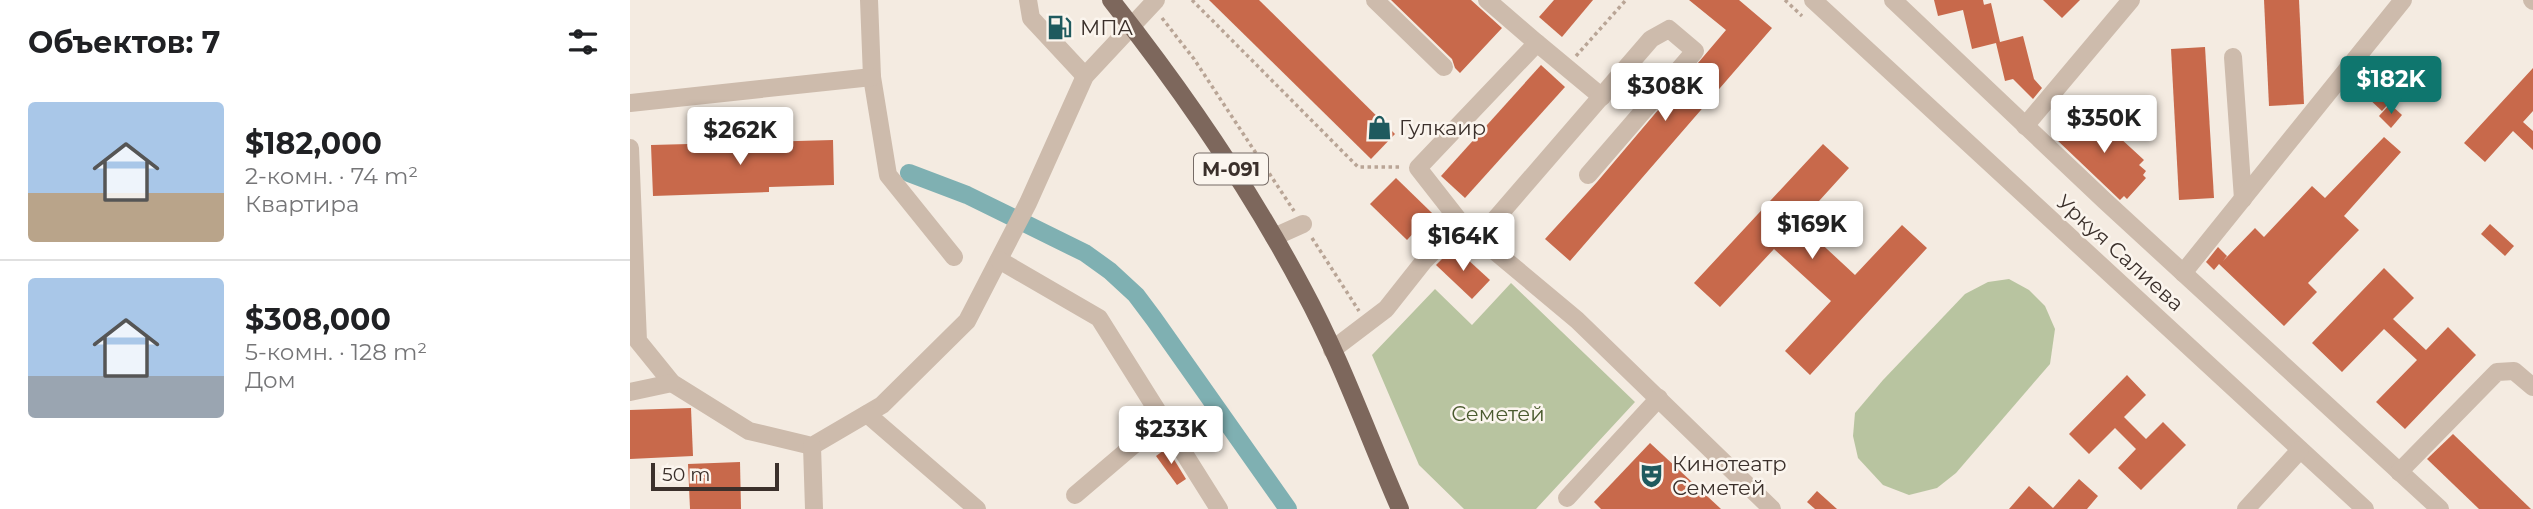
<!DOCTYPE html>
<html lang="ru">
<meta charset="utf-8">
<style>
:root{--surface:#fff;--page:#f6f6f6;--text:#202124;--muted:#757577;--line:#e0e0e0;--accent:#0f766e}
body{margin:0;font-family:Montserrat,sans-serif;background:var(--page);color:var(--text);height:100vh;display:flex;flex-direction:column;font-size:26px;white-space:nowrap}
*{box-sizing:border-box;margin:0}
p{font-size:23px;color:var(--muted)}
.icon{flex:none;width:38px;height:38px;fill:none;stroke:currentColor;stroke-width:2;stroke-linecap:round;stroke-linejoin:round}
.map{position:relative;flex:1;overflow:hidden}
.sheet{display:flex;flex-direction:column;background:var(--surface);width:630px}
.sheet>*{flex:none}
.scale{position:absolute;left:21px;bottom:18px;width:128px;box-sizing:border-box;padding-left:7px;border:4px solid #3b302b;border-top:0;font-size:19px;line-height:24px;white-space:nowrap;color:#3b302b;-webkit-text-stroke:5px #fbf5ee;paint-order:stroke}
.price{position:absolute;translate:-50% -60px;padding:0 16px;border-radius:7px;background:#fff;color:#222;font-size:23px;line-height:46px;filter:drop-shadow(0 2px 4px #0008)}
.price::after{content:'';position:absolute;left:50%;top:42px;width:21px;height:16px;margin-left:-10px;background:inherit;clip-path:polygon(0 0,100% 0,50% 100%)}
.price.selected{background:var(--accent);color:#fff}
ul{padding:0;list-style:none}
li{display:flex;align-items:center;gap:21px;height:175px;padding:0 28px}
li+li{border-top:2px solid var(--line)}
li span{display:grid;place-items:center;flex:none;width:196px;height:140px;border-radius:7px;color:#555}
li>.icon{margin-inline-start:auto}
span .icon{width:84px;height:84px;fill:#fffc;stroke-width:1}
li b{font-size:30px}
h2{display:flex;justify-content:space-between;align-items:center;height:84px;padding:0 28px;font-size:30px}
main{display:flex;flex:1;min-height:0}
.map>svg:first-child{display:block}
</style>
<main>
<section class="sheet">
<h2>Объектов: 7<svg class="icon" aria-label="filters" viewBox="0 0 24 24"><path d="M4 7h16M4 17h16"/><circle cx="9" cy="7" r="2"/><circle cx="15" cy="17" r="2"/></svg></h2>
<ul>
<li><span style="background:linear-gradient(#a9c7e8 65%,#b9a48a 0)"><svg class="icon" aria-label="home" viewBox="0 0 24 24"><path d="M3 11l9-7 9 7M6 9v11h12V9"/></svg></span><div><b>$182,000</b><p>2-комн. · 74 m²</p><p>Квартира</p></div></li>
<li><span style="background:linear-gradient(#a9c7e8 70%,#9aa5b1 0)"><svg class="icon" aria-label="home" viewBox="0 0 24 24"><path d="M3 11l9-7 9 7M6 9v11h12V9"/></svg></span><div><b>$308,000</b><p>5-комн. · 128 m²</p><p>Дом</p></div></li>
</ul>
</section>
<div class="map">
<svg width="1903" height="509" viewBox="0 0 1903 509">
<rect width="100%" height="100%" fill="#f4ebe1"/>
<!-- green -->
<g fill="#b8c4a0">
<path d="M1379 279 1399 290 1415 306 1425 329 1420 364 1326 473 1307 488 1279 495 1253 485 1228 458 1223 436 1225 413 1253 380 1335 294 1358 282Z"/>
<path d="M881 283 1005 402 906 509H834L789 465 742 355 805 289 842 325Z"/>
</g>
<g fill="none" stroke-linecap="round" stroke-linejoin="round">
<!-- canal -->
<path stroke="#7fb0b2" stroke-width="18" d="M279 173 337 195 455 253 480 271 506 295 524 319 658 509"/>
</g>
<!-- building -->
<g fill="#c8694b">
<path d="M579 0H629L765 134 741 159Z"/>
<path d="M761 0H841L872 28 830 73 825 68 822 59Z"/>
<path d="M924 0H963L932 37 909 17Z"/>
<path d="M1059 0H1109L1142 28 940 261 915 239 967 182 1096 30Z"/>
<path d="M1304 0H1353L1354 5 1338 9 1361 3 1370 42 1393 36 1404 79 1412 88 1403 99 1383 79 1375 81 1366 43 1342 49 1333 10 1308 16Z"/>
<path d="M1413 0H1450L1432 18Z"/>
<path d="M1634 0H1669L1674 104 1639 106Z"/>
<path d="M1575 47 1584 198 1549 200 1541 49Z"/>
<path d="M911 65 935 87 835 198 811 176Z"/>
<path d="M1903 68V111L1893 122 1903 131V150L1883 131 1855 162 1834 143Z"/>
<path d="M1757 83 1768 93 1752 111 1737 97 1746 87 1750 91Z"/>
<path d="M1760 104 1772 115 1761 128 1749 116Z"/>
<path d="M1453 110 1473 129 1476 125 1514 160 1509 165 1516 171 1513 175 1516 178 1497 199 1494 196 1490 200 1426 139Z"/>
<path d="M1754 137 1771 152 1714 216 1729 230 1678 283 1687 292 1654 326 1589 264 1584 270 1576 262 1588 247 1597 256 1593 261 1625 228 1634 237 1682 186 1695 198Z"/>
<path d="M203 140 204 185 139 187V192L23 196 21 145Z"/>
<path d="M1193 144 1219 168 1169 223 1225 275 1272 225 1297 248 1180 375 1155 351 1201 301 1144 249 1090 307 1064 283Z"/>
<path d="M766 178 802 213 777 240 740 204Z"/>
<path d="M1860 224 1884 246 1875 256 1851 234Z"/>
<path d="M824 247 860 280 842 299 806 265Z"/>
<path d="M1754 268 1784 298 1763 319 1796 350 1818 327 1846 355 1775 429 1746 402 1787 360 1754 329 1712 372 1682 343Z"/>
<path d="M1497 375 1516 395 1494 417 1516 439 1533 422 1556 445 1511 490 1488 468 1506 449 1485 428 1459 454 1439 434Z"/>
<path d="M61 408 63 456 0 459V410Z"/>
<path d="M1823 434 1901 509H1849L1797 459Z"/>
<path d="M1020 443 1091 509H971L964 502Z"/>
<path d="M537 448 556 479 547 485 526 456Z"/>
<path d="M110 462 111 509H60L58 464Z"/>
<path d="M1449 479 1468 496 1457 509H1379L1399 486 1423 508Z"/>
<path d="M1187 491 1207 509H1185L1177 502Z"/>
</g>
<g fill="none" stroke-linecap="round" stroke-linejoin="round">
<!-- path -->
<g stroke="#b9a596" stroke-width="3.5" stroke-dasharray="3.5 3.5" stroke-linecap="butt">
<path d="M562 0 728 167H772"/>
<path d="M1155 0 1172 16"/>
<path d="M532 18 564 59 664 211"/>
<path d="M946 56 996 0"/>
<path d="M682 238 729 311"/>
</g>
<!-- minor -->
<g stroke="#cdbbac" stroke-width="18">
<path d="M239 0 242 77 258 175 324 257"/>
<path d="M398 0 401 18 455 76"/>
<path d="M745 0 814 67"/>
<path d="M857 0 907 43"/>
<path d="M1183 0 1735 509"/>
<path d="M1263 0 1475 201 1810 509"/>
<path d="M1902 0 1903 1"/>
<path d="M1603 57 1613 199"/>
<path d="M972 97 907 43 788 168 831 223 947 320 1142 509"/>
<path d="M0 103 242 77"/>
<path d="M1395 126 1501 0"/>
<path d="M0 148 8 341 42 383 119 431 182 446 252 405 337 321 398 203 455 76 526 0"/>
<path d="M644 237 673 224"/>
<path d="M849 238 1021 39 1039 29 1065 51 958 175"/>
<path d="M369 260 469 318 589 509"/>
<path d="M1553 273 1773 0"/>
<path d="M702 350 756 309 794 261 831 223"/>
<path d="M0 392 42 383"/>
<path d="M237 414 347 509"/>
<path d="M182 446 184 509"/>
<path d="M1769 472 1867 372 1884 371 1903 387"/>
<path d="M445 495 533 420"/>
<path d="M937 498 1029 398"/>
<path d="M1616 509 1670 450"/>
</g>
<!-- major -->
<path stroke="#7d675c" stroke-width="18" d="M481 0C552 90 619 187 673 289 711 359 738 436 770 509"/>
</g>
<!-- icons -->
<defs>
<symbol id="fuel-bare" viewBox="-9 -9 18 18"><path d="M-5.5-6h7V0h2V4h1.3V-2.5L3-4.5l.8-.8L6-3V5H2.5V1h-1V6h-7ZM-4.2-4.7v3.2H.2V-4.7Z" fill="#1f5a5e" stroke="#fbf5ee" stroke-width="2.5" paint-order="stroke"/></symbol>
<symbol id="shop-bare" viewBox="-9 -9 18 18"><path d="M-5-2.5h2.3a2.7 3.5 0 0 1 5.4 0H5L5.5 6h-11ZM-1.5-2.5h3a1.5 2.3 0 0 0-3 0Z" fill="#1f5a5e" stroke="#fbf5ee" stroke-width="2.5" paint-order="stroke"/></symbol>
<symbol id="theatre-bare" viewBox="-9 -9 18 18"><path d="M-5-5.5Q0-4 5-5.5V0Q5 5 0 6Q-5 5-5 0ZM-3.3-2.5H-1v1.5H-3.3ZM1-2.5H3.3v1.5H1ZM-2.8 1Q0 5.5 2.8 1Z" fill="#1f5a5e" stroke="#fbf5ee" stroke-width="2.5" paint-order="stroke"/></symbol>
</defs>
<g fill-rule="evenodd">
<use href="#fuel-bare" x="412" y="10" width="35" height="35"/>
<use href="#shop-bare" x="732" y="110" width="35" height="35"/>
<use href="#theatre-bare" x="1004" y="458" width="35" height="35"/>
</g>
<g text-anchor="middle" stroke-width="5" stroke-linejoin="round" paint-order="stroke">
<!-- shield labels -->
<rect fill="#fbf5ee" stroke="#756b66" stroke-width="2" x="564" y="153.5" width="74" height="31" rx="5"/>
<g font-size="19" font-weight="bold" fill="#3b302b">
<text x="601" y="176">М-091</text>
</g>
<!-- poi labels -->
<g font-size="21" fill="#3b302b" stroke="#fbf5ee" text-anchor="start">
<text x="450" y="35">МПА</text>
<text x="769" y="135">Гулкаир</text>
<text x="1042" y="471">Кинотеатр<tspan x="1042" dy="24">Семетей</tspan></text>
</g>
<!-- street labels -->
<g font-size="21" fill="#3b302b" stroke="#fbf5ee">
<text transform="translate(1490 253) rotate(42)" y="7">Уркуя Салиева</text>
</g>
<!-- park labels -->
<g font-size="21" fill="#4a5a2e" stroke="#fbf5ee">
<text x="868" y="421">Семетей</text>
</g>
</g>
</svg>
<div class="scale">50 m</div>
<b class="price selected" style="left:1761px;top:116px">$182K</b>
<b class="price" style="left:1035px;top:123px">$308K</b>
<b class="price" style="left:1474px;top:155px">$350K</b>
<b class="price" style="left:110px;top:167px">$262K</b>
<b class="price" style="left:1182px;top:261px">$169K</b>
<b class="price" style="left:833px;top:273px">$164K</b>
<b class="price" style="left:541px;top:466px">$233K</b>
</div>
</main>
